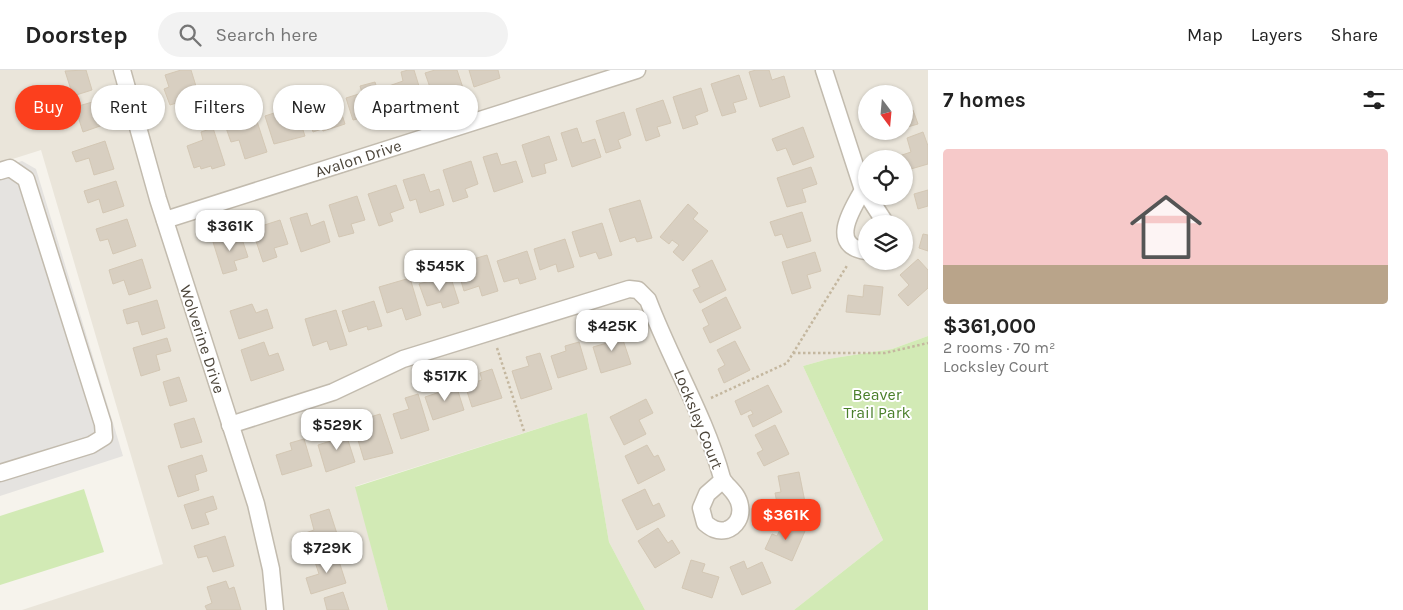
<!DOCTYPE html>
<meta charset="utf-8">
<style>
:root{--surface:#fff;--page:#f2f2f2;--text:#222;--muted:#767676;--line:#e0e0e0;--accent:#fc3f1d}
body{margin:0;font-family:Karla,sans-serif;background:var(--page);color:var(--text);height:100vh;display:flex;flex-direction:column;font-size:19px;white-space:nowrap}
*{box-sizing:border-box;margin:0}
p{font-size:16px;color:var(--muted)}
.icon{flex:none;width:28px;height:28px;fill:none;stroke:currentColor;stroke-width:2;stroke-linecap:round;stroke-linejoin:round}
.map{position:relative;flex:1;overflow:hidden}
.side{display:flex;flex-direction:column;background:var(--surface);width:475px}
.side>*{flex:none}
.guide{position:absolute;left:15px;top:15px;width:475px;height:45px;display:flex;gap:10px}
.needle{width:32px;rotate:164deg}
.controls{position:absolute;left:858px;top:15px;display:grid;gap:10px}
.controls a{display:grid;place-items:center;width:55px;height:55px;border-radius:50%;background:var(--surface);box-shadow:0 1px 4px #0004;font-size:25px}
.price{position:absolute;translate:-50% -42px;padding:0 11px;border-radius:10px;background:#fff;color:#222;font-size:16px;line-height:32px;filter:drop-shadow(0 1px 2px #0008)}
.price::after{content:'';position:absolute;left:50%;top:30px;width:15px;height:11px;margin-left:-8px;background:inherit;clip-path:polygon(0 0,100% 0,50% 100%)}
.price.selected{background:var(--accent);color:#fff}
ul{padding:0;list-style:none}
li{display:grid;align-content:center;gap:10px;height:265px;padding:0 15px}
li span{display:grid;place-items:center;height:155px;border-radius:5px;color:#555}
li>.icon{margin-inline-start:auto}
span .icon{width:90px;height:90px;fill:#fffc;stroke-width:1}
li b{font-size:21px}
h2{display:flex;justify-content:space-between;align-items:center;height:60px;padding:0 15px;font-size:21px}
.tag{padding:0 18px;border-radius:22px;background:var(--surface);box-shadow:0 1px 4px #0004;font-size:18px;line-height:45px}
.tag.selected{background:var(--accent);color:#fff}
header{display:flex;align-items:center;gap:30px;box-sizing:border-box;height:70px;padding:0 25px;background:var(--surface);border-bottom:1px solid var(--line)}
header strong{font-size:24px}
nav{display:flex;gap:28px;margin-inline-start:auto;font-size:18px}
.search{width:350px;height:45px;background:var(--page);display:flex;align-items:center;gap:12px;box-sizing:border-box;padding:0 18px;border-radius:28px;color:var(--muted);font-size:19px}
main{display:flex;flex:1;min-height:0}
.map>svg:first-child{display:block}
</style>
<header>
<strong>Doorstep</strong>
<div class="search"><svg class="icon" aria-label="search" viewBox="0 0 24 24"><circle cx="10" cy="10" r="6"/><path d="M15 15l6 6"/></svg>Search here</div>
<nav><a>Map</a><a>Layers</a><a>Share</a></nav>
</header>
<main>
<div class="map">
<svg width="928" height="540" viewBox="0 0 928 540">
<rect width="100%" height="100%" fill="#f6f3ec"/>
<!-- residential -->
<path fill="#eae5da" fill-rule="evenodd" d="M0 0H928V266L892 279 828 289 803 296 883 470 794 540H645L609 472 587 343 356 416 388 540H22L163 494 41 80 0 93ZM866 24H904V61H866ZM866 89H904V126H866ZM866 154H904V191H866Z"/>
<!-- green -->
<g fill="#d2eab5">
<path d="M928 266V540H794L883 470 803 296 828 289 892 279Z"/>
<path d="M587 343 609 472 645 540H388L355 417Z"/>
<path d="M84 419 104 482 0 515V446Z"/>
</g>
<!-- parking -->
<path fill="#e5e3e0" d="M22 91 36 99 123 386 0 426V98Z"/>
<!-- building -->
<g fill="#d8cfc1" stroke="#d3c7b4">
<path d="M86 0 92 20 73 26 65 1Z"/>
<path d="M181 0H191L199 26 170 35 164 19 169 17 165 5Z"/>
<path d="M408 0H414L423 29 401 36 400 34 392 36 386 17 403 11 401 2Z"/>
<path d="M435 0H457L463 18 433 26 425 3Z"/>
<path d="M469 0H498L500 8 474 17Z"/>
<path d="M756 0H769L772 10 784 6 790 27 760 37 749 2Z"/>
<path d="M739 5 747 29 733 33 736 42 722 46 711 14Z"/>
<path d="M375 12 385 43 361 50V48L353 50 346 28 362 23 360 16Z"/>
<path d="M701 18 708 41 695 46 698 54 683 59 673 27Z"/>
<path d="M335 23 345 54 323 61 322 59 313 62 306 41 323 36 320 28Z"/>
<path d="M663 30 671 53 657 57 660 66 646 71 636 39Z"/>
<path d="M96 31 103 55 83 62 75 37Z"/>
<path d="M252 36 267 82 245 89 239 70 231 72 225 55 241 50 238 41Z"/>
<path d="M295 36 305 66 274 74 265 46Z"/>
<path d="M913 40 918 54 904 58V43Z"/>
<path d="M624 42 631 65 618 70 621 78 606 83 596 51Z"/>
<path d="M803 57 814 87 793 95 786 78 777 81 772 69Z"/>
<path d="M213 58 225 95 212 99 211 96 201 99 200 96 194 98 187 76 203 70 201 62Z"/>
<path d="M577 58 582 73 595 69 601 87 572 97 561 63Z"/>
<path d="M923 62 928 76V94L904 101V89L896 87 911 82 907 68Z"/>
<path d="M549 66 557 90 544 94 546 103 532 107 522 75Z"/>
<path d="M105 71 114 99 94 105 89 88 76 92 72 82Z"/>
<path d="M497 83 501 95 516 91 523 112 494 122 483 87Z"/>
<path d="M471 91 478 114 465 119 468 127 453 132 443 100Z"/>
<path d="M811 97 817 114 802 119 806 132 787 137 777 108Z"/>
<path d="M424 104 430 122 439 119 444 135 420 143 416 129 410 131 403 110Z"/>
<path d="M116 111 124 136 103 143 99 129 88 133 84 121Z"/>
<path d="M396 115 404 138 390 143 393 151 379 156 368 124Z"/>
<path d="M928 120V136L918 139 914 124Z"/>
<path d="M357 126 365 150 351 154 354 163 339 167 329 135Z"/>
<path d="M640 130 652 168 637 172 635 167 620 172 609 139Z"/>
<path d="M688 134 698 143 693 149 708 161 683 191 673 182 679 175 672 170 669 174 660 167Z"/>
<path d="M802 142 811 171 787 178 782 164 775 166 770 152Z"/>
<path d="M307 143 311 156 324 151 330 172 301 182 290 148Z"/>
<path d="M127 149 136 176 113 184 108 169 100 171 96 159Z"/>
<path d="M280 150 288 174 274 178 277 187 263 192 252 159Z"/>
<path d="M602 153 612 185 599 189 596 182 580 187 572 162Z"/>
<path d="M240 163 248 187 234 191 237 200 223 204 213 172Z"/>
<path d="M923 164 928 165V181L919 178Z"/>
<path d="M565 169 574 197 558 202 556 194 540 200 534 179Z"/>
<path d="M527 181 536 209 520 214 518 208 504 212 497 191Z"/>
<path d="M815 182 821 201 807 205 811 218 792 224 782 192Z"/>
<path d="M487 185 498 221 482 226 479 216 464 221 456 194Z"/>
<path d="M142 189 151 218 129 225 124 210 113 214 109 200Z"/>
<path d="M918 189 928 200V218L908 236 898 225 909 215 900 205Z"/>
<path d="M712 190 726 220 700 233 693 220 700 217 692 200Z"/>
<path d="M450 205 459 233 443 238 441 232 427 236 419 214Z"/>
<path d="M410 208 421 245 406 250 402 238 387 243 379 217Z"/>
<path d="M864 215 883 217 880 245 846 242 848 225 863 227Z"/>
<path d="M726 227 741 258 710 273 703 258 709 255 702 240Z"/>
<path d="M157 230 165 258 142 265 138 251 127 254 123 240Z"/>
<path d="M374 231 382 256 368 260 367 256 349 262 342 241Z"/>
<path d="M252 234 256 243 267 239 273 258 239 269 230 241Z"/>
<path d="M336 240 347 275 330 280 327 271 313 276 305 249Z"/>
<path d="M619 258 631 294 601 303 593 277 607 273 604 263Z"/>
<path d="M167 268 171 281 156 285 160 300 141 306 133 278Z"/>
<path d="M735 271 750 300 724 313 718 299 725 295 717 280Z"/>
<path d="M264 272 269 286 278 283 284 300 251 311 241 280Z"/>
<path d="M579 272 587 299 558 308 551 286 566 281 565 276Z"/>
<path d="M540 283 552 319 521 329 512 301 529 296 526 287Z"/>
<path d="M492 299 502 328 472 337 465 315 482 310 480 303Z"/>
<path d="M179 307 187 331 170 336 163 312Z"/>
<path d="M455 312 464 340 433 350 425 327 443 321 442 316Z"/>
<path d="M768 315 782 342 753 357 748 346 753 344 751 340 741 345 735 331Z"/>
<path d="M418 324 429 360 401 369 393 344 409 339 405 328Z"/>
<path d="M646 329 653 343 639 350 646 364 624 375 610 347Z"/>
<path d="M380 344 393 383 364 390 355 360 365 357 366 362 371 360 367 348Z"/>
<path d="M194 348 202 372 181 378 174 354Z"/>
<path d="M775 355 789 384 764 396 757 383 763 380 755 365Z"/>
<path d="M344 358 355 392 326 402 318 375 334 370 331 362Z"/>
<path d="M304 369 312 396 282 405 276 385 292 380 290 373Z"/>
<path d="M647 375 654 387 658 385 665 400 638 414 625 386Z"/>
<path d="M202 385 207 401 195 405 199 420 178 427 168 396Z"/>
<path d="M799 402 805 432 778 438 775 423 781 422 778 406Z"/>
<path d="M645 419 653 436 659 433 665 446 637 460 622 430Z"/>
<path d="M213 426 217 439 205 443 209 454 192 459 184 435Z"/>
<path d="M329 439 339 470 305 481 300 465 314 460 310 445Z"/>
<path d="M784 451 805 461 792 491 765 479 772 464 777 466Z"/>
<path d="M658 458 668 473 672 470 680 483 655 498 638 471Z"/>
<path d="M225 466 234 496 213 502 207 486 198 488 194 476Z"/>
<path d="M336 482 346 513 311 524 306 508 319 504 314 489Z"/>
<path d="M691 490 705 494 702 502 719 507 712 528 682 518Z"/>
<path d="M744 491 747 499 762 492 771 513 742 525 730 497Z"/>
<path d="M226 511 229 519 234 517 241 540H207L205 536 212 533 207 517Z"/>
<path d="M343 522 349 540H327L324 528Z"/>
</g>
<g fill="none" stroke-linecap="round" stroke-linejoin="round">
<defs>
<g id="minor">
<path d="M122 0 158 129 256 434 271 499 275 540"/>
<path d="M824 0 863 120 866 124"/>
<path d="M0 101 10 98 26 109 103 354 104 367 91 375 0 403"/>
<path d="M863 120C852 139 828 176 866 181"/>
<path d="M868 126 886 154"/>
<path d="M165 150 637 0"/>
<path d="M230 355 333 322 403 289 629 219 638 220 648 230C671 291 705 346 722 408 725 416 738 422 740 436 742 447 736 457 726 460 717 462 711 458 705 453L701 438 707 424 723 410"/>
</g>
</defs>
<!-- minor casing -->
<use href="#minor" stroke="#c2bbae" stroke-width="19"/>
<!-- path -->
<g stroke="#c4b79f" stroke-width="2.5" stroke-dasharray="2.5 2.5" stroke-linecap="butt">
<path d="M497 278 524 361"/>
<path d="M793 283H885L928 273"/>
<path d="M711 328 787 293 848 194"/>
</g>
<!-- minor -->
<use href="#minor" stroke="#fff" stroke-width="16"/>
</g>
<g text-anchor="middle" stroke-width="4" stroke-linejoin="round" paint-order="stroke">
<!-- street labels -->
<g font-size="16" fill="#4b4439" stroke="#fff">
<text transform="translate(358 88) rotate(-18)" y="6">Avalon Drive</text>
<text transform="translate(203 269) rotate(72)" y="6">Wolverine Drive</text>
<text transform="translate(699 349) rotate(68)" y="6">Locksley Court</text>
</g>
<!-- park labels -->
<g font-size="16" fill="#4a7f2a" stroke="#fff">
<text x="877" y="330">Beaver<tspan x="877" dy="18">Trail Park</tspan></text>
</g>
</g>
</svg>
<div class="controls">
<a><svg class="needle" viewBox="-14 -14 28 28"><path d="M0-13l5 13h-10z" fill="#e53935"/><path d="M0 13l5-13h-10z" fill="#767676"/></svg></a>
<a><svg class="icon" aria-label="locate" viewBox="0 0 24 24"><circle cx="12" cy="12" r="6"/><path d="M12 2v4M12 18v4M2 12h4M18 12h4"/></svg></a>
<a><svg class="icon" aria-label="layers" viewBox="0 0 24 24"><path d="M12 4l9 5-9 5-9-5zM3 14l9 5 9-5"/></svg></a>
</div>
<b class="price" style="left:230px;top:182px">$361K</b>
<b class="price" style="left:440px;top:222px">$545K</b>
<b class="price" style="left:612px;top:282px">$425K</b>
<b class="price" style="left:445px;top:332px">$517K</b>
<b class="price" style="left:337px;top:381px">$529K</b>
<b class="price selected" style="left:786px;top:471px">$361K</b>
<b class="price" style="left:327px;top:504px">$729K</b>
<div class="guide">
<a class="tag selected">Buy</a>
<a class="tag">Rent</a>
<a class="tag">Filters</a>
<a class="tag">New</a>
<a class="tag">Apartment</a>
</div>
</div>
<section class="side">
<h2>7 homes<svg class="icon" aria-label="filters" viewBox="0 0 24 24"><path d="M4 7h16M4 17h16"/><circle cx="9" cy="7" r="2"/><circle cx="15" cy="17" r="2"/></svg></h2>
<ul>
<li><span style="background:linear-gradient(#f6c9c9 75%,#b9a48a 0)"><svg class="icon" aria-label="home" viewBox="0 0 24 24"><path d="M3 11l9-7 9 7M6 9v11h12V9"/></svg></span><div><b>$361,000</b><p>2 rooms · 70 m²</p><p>Locksley Court</p></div></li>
</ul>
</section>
</main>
